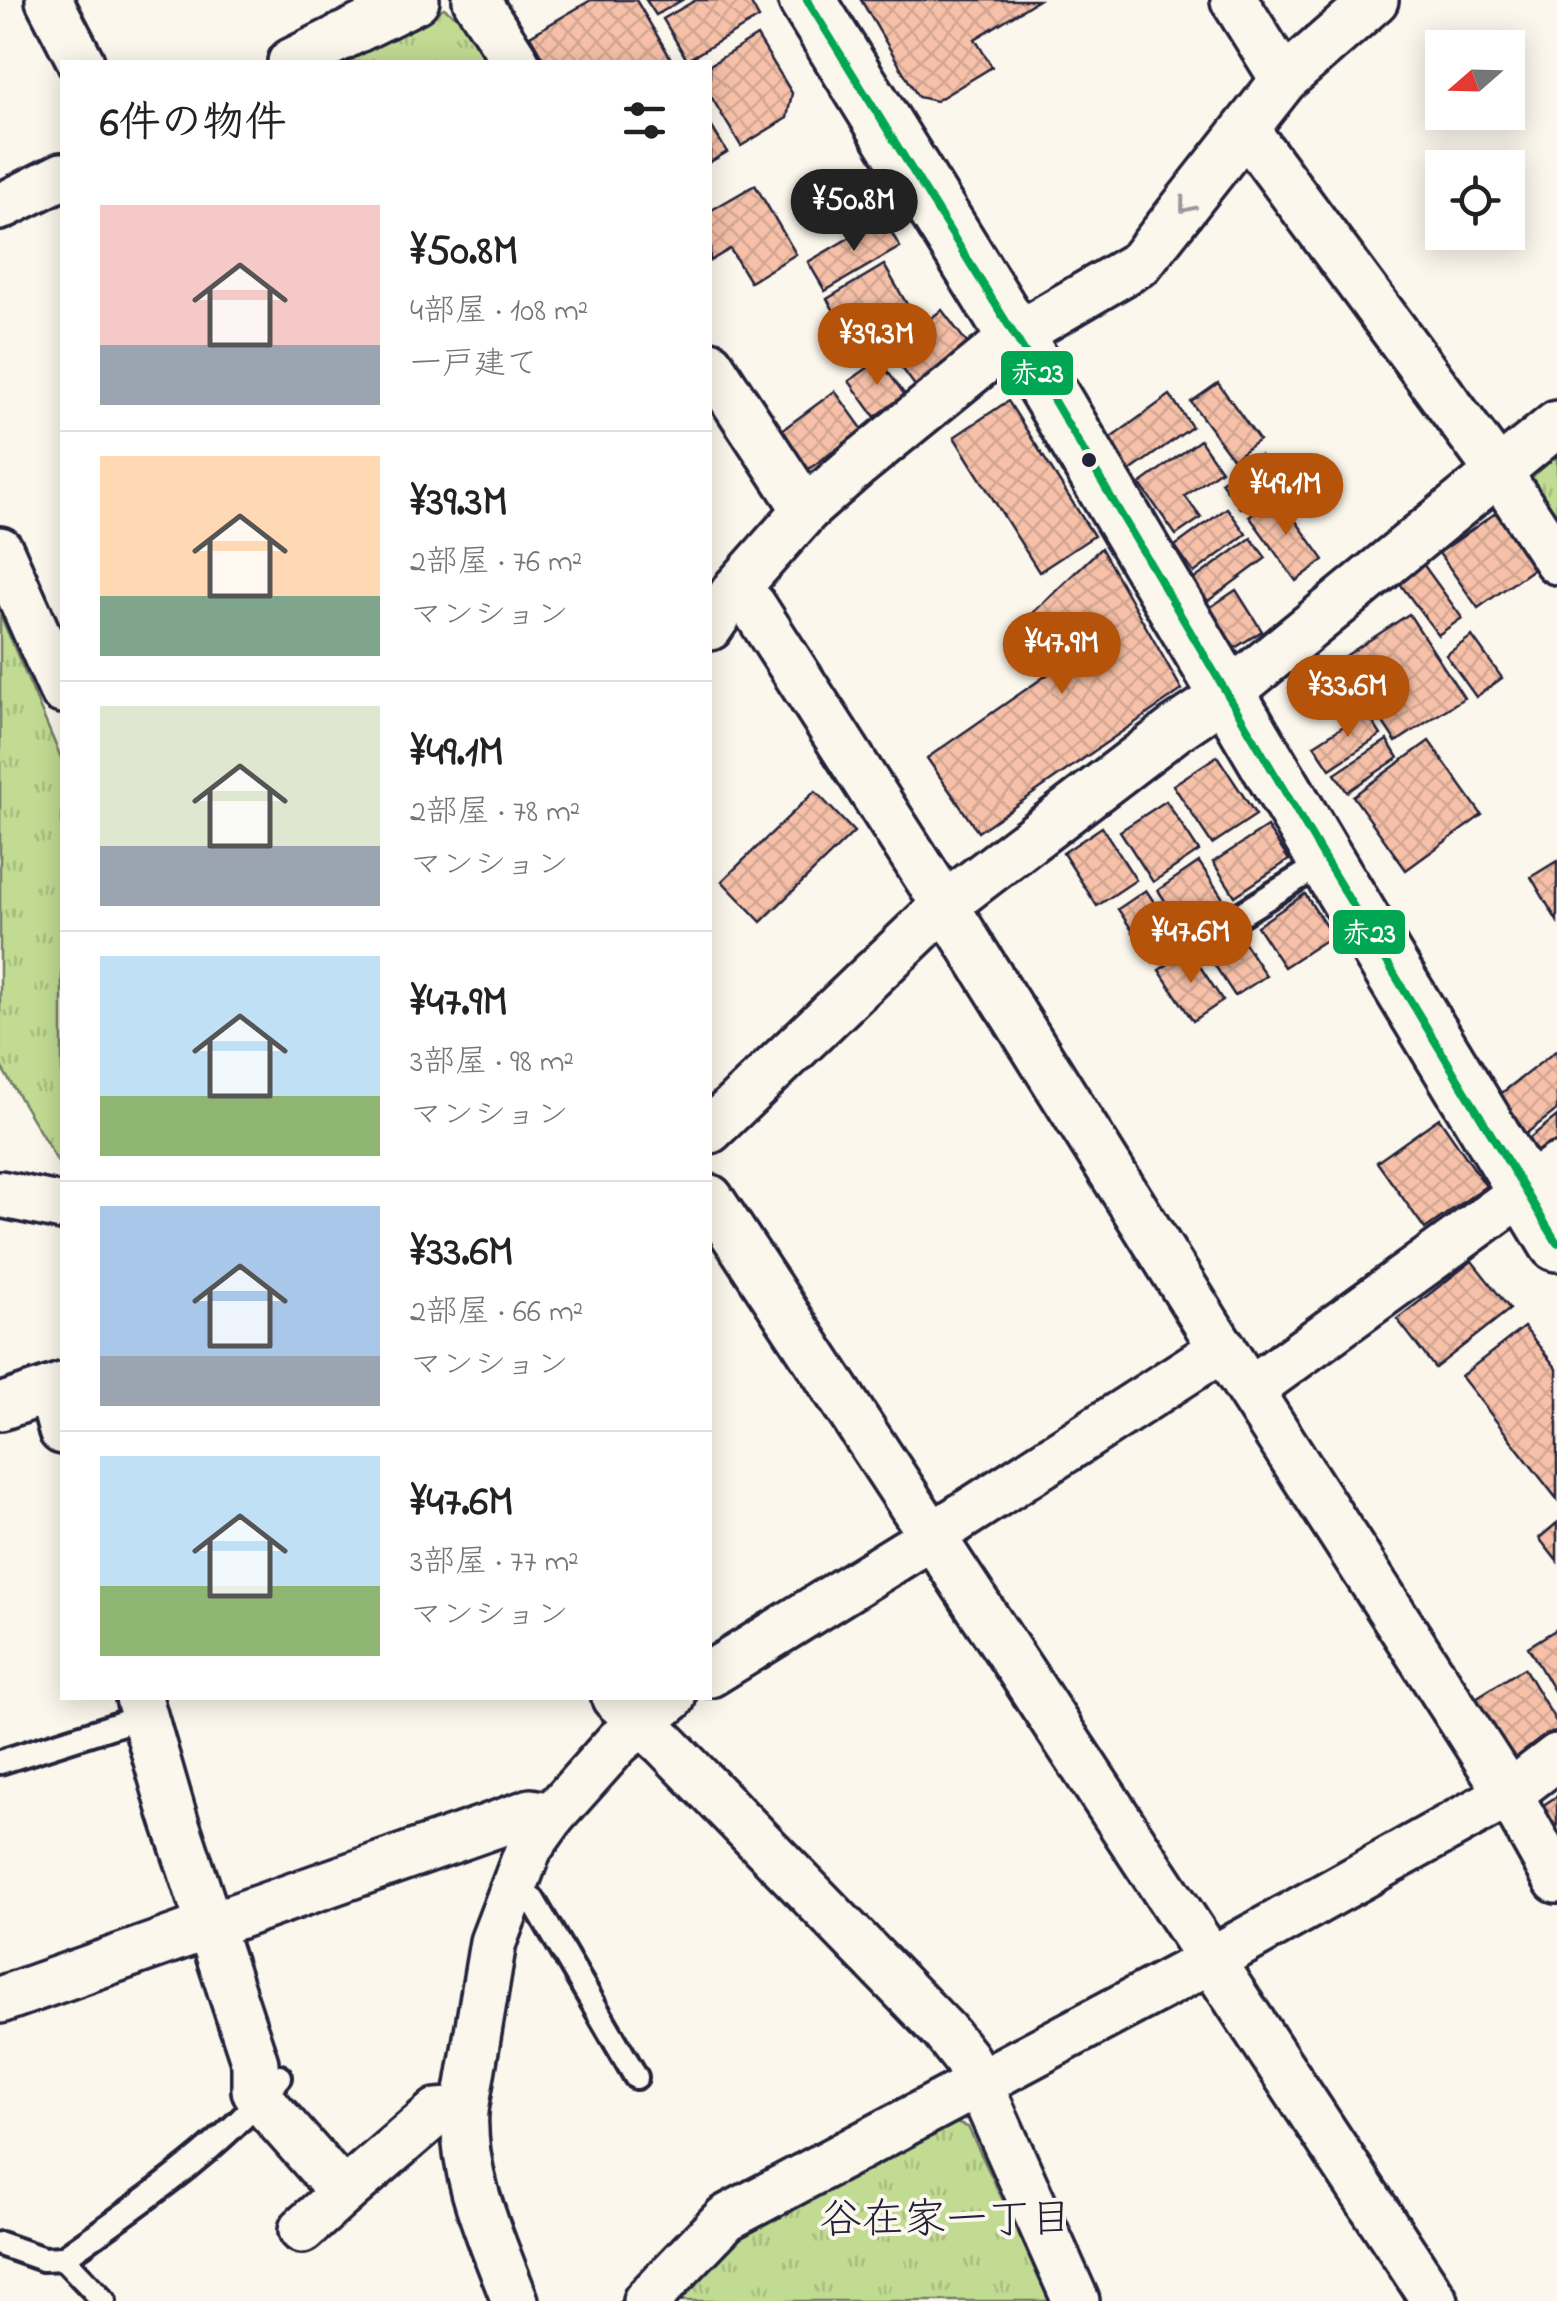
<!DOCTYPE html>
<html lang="ja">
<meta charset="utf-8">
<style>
:root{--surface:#fff;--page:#f2f2f2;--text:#222;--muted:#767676;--line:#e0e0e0;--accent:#b45309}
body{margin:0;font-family:"Indie Flower","Klee One",sans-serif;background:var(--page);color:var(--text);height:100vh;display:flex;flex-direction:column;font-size:38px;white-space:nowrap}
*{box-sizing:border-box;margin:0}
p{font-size:32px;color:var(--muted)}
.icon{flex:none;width:55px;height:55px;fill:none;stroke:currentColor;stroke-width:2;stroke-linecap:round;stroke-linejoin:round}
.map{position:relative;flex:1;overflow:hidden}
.sheet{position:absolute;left:60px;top:60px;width:652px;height:1640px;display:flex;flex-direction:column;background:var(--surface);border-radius:0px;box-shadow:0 5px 25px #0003}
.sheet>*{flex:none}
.needle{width:65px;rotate:250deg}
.controls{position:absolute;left:1425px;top:30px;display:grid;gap:20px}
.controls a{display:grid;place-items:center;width:100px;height:100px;border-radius:0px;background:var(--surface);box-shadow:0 5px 25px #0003;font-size:50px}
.price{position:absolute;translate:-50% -85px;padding:0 22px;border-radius:35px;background:var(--accent);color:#fff;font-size:32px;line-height:65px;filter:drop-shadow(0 2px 5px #0008)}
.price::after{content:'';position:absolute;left:50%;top:60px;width:30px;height:22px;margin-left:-15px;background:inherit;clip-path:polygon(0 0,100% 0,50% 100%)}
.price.active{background:#222;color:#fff}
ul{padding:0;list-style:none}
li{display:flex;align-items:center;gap:30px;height:250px;padding:0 40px}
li+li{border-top:2px solid var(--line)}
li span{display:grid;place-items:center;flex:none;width:280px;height:200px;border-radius:0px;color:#555}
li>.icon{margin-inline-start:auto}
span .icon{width:120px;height:120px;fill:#fffc;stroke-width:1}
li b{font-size:42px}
h2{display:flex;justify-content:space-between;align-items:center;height:120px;padding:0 40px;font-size:42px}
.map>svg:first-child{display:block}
</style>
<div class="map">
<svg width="1557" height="2301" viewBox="0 0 1557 2301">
<defs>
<pattern id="grass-tufts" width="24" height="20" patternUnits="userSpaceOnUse" patternTransform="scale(2.5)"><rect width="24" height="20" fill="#c1db92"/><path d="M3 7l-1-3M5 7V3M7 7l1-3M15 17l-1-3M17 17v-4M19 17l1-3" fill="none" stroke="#a6bc7f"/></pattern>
<pattern id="building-cross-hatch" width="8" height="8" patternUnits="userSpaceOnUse" patternTransform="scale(2.5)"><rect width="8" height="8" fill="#f6c1a8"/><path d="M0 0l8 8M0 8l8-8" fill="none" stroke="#d3a692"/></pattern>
</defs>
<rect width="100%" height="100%" fill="#fbf7ec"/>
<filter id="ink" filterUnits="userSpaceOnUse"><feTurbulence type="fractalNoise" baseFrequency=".01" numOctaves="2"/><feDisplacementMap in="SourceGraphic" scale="20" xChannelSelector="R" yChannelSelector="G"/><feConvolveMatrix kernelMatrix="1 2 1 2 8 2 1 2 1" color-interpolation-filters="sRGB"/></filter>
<g filter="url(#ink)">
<!-- grass -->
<g fill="url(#grass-tufts)" stroke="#727e66" stroke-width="2.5">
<path d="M444 8 461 20 488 62H336Z"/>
<path d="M1557 437V529L1516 468Z"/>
<path d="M0 614 62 760V1169L0 1065Z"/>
<path d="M946 2120 968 2127 1051 2301H675L746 2230Z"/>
</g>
<!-- building -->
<g fill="url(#building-cross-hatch)" stroke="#22223b" stroke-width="2.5">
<path d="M591 0H636L673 62H545L530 36Z"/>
<path d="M646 0H682L656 15Z"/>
<path d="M696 0H749L759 18 687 60 663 19Z"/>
<path d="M861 0H1038L975 39 992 67 936 101 918 97Z"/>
<path d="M757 36 792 93 787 118 741 146 710 95V65Z"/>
<path d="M710 124 727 152 710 162Z"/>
<path d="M755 185 796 254 750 282 730 249 710 261V211Z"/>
<path d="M883 218 900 247 825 291 808 262Z"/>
<path d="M884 265 915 318 858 352 827 299Z"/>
<path d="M942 310 970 347 916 387 888 349Z"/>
<path d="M879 360 905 395 875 417 849 381Z"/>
<path d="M1218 383 1259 440 1233 459 1191 402Z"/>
<path d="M835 391 863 430 802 474 774 436Z"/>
<path d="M1170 395 1192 427 1130 471 1108 440Z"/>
<path d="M1008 401 1094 536 1039 572 954 437Z"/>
<path d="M1200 440 1221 470 1185 496 1201 518 1176 535 1140 484Z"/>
<path d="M1260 455 1278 480 1240 508 1221 482Z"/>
<path d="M1277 495 1324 560 1296 581 1249 516Z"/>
<path d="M1227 508 1246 534 1194 573 1175 546Z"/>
<path d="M1497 512 1536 567 1478 608 1439 553Z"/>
<path d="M1251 538 1266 558 1208 601 1193 580Z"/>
<path d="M1101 548 1182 690 978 832 927 758 1054 670 1022 623Z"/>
<path d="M1423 564 1462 618 1438 635 1398 581Z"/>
<path d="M1236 590 1262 631 1233 649 1206 610Z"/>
<path d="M1409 614 1464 698 1396 742 1341 659Z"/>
<path d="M1472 636 1502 678 1476 697 1446 655Z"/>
<path d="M1366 712 1381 735 1330 769 1314 745Z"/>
<path d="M1387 740 1398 758 1347 792 1335 774Z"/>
<path d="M1429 741 1482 815 1406 870 1353 796Z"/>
<path d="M1217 756 1256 815 1212 844 1173 785Z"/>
<path d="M815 791 854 832 761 922 722 881Z"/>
<path d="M1166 801 1199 851 1153 882 1120 831Z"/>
<path d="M1102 827 1136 880 1097 906 1063 853Z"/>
<path d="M1267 827 1289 860 1235 896 1213 862Z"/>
<path d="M1557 861V921L1531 877Z"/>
<path d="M1199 862 1226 903 1184 930 1158 890Z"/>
<path d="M1146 890 1181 943 1153 962 1118 909Z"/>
<path d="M1305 894 1332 936 1284 967 1257 926Z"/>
<path d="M1243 941 1266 976 1235 996 1212 961Z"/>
<path d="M1189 950 1223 1001 1193 1021 1159 970Z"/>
<path d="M1557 1050V1110L1523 1136 1494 1099Z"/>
<path d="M1557 1116V1144L1540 1158 1526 1141Z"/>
<path d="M1439 1118 1486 1186 1425 1229 1377 1162Z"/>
<path d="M1472 1261 1510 1309 1435 1368 1397 1319Z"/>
<path d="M1524 1327 1557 1369V1499L1461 1376Z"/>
<path d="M1557 1523V1561L1539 1538Z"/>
<path d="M1557 1629V1696L1528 1647Z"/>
<path d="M1524 1668 1557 1723V1738L1515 1763 1476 1698Z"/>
<path d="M1557 1796V1838L1539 1808Z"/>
</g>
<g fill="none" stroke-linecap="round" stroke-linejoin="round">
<defs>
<g id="lane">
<path d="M1204 937 1326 861"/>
<path d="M0 1762 144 1716"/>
<path d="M512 1888 533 1900 636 2077"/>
<path d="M0 2244 43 2259 63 2258 104 2301"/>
<path d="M63 2258C140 2203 220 2150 280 2077"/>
</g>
<g id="street">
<path d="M49 0 81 62"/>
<path d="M476 0 516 62"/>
<path d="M1234 0 1284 80"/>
<path d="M291 62 416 0"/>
<path d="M1246 130 1498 471 1557 561"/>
<path d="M0 207 62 176"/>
<path d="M710 364 806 510"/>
<path d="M0 550 62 690"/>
<path d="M736 589 753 606 945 905 1210 1329 1509 1794 1557 1880"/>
<path d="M710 627 736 589 806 510 858 464 1015 336 1140 263 1284 80 1375 0"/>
<path d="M710 1130 945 905 1177 728 1229 693 1557 424"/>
<path d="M0 1194 62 1207"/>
<path d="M710 1198 1435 2301"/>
<path d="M51 1390 62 1431"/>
<path d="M1250 1390 1557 1167"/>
<path d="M0 1407 62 1386"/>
<path d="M710 1674 913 1548 1223 1348"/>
<path d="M139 1698 172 1812 255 2063V2090L261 2100 343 2193 437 2112 465 2110"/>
<path d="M615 1698 664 1743 944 2031 966 2059 979 2083 1076 2301"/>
<path d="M0 2000 531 1812 552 1816"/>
<path d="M302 2230 343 2193"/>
<path d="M515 2301C492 2240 461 2176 465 2110L493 1942 529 1848 552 1816 618 1742 672 1698"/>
<path d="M646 2301 726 2218 1211 1960 1509 1794 1557 1757"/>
</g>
<path id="secondary" d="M807 0 1028 357 1326 861 1557 1243"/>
</defs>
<!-- lane casing -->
<use href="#lane" stroke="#22223b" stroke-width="30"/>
<!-- street casing -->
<use href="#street" stroke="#22223b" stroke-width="52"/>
<!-- secondary casing -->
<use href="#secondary" stroke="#22223b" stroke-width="62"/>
<!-- lane -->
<use href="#lane" stroke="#fbf7ec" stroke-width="22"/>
<!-- street -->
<use href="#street" stroke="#fbf7ec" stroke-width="45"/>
<!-- secondary -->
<use href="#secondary" stroke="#fbf7ec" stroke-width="55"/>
<defs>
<path id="bus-1" d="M807 0 1028 357 1326 861 1557 1243"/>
</defs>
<!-- bus-1 casing -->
<use href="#bus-1" stroke="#fbf7ec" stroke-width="15"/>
<!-- bus-1 -->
<use href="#bus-1" stroke="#00a651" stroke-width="8"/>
</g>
<!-- one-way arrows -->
<defs><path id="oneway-chevron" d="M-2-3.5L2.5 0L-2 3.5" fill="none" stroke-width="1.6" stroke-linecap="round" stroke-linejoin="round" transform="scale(2.5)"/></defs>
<use stroke="#99979c" href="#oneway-chevron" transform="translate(1186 206) rotate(129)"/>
</g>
<!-- markers -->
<circle fill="#22223b" stroke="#fbf7ec" stroke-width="4" cx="1089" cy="460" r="9"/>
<g text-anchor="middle" stroke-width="8" stroke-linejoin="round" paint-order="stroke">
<!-- neighbourhood labels -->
<g font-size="42" fill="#22223b" stroke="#fbf7ec">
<text x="946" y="2232">谷在家一丁目</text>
</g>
</g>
<g stroke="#fbf7ec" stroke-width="4">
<rect x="999" y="349" width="76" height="48" rx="10" fill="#00a651"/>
<rect x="1331" y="908" width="76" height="48" rx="10" fill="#00a651"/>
</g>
<g font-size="28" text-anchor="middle" font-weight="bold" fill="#fff">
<text x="1037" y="382">赤23</text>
<text x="1369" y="942">赤23</text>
</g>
</svg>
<div class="controls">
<a><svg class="needle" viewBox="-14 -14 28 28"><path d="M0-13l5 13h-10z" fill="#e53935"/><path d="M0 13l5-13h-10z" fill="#767676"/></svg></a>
<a><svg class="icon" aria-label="locate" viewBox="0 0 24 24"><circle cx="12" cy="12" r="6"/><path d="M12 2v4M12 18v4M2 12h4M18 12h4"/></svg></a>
</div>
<b class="price active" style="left:854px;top:254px">¥50.8M</b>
<b class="price" style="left:877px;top:388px">¥39.3M</b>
<b class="price" style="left:1286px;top:538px">¥49.1M</b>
<b class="price" style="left:1062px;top:697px">¥47.9M</b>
<b class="price" style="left:1348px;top:740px">¥33.6M</b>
<b class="price" style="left:1191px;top:986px">¥47.6M</b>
<section class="sheet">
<h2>6件の物件<svg class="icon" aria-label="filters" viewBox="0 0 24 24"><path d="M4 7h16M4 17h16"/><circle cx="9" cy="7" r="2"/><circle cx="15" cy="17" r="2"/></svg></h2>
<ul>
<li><span style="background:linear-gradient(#f6c9c9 70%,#9aa5b1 0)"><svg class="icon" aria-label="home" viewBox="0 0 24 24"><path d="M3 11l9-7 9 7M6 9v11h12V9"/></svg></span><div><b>¥50.8M</b><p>4部屋 · 108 m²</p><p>一戸建て</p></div></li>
<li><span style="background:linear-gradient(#ffd9b3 70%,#7fa58c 0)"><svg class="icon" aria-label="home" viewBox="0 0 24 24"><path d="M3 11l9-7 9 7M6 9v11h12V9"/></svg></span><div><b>¥39.3M</b><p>2部屋 · 76 m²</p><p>マンション</p></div></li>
<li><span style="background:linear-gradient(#dfe7d0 70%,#9aa5b1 0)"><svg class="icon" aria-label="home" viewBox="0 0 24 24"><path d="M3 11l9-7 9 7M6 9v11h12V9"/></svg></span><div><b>¥49.1M</b><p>2部屋 · 78 m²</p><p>マンション</p></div></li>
<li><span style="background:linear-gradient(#bfe0f5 70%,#8fb573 0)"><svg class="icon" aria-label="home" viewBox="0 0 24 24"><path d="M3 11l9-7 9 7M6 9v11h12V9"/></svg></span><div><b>¥47.9M</b><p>3部屋 · 98 m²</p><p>マンション</p></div></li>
<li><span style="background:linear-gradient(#a9c7e8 75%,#9aa5b1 0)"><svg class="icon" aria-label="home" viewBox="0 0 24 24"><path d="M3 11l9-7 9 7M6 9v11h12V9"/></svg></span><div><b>¥33.6M</b><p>2部屋 · 66 m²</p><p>マンション</p></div></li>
<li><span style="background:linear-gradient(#bfe0f5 65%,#8fb573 0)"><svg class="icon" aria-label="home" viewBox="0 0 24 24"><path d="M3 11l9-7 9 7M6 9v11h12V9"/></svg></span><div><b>¥47.6M</b><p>3部屋 · 77 m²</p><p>マンション</p></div></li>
</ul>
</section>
</div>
